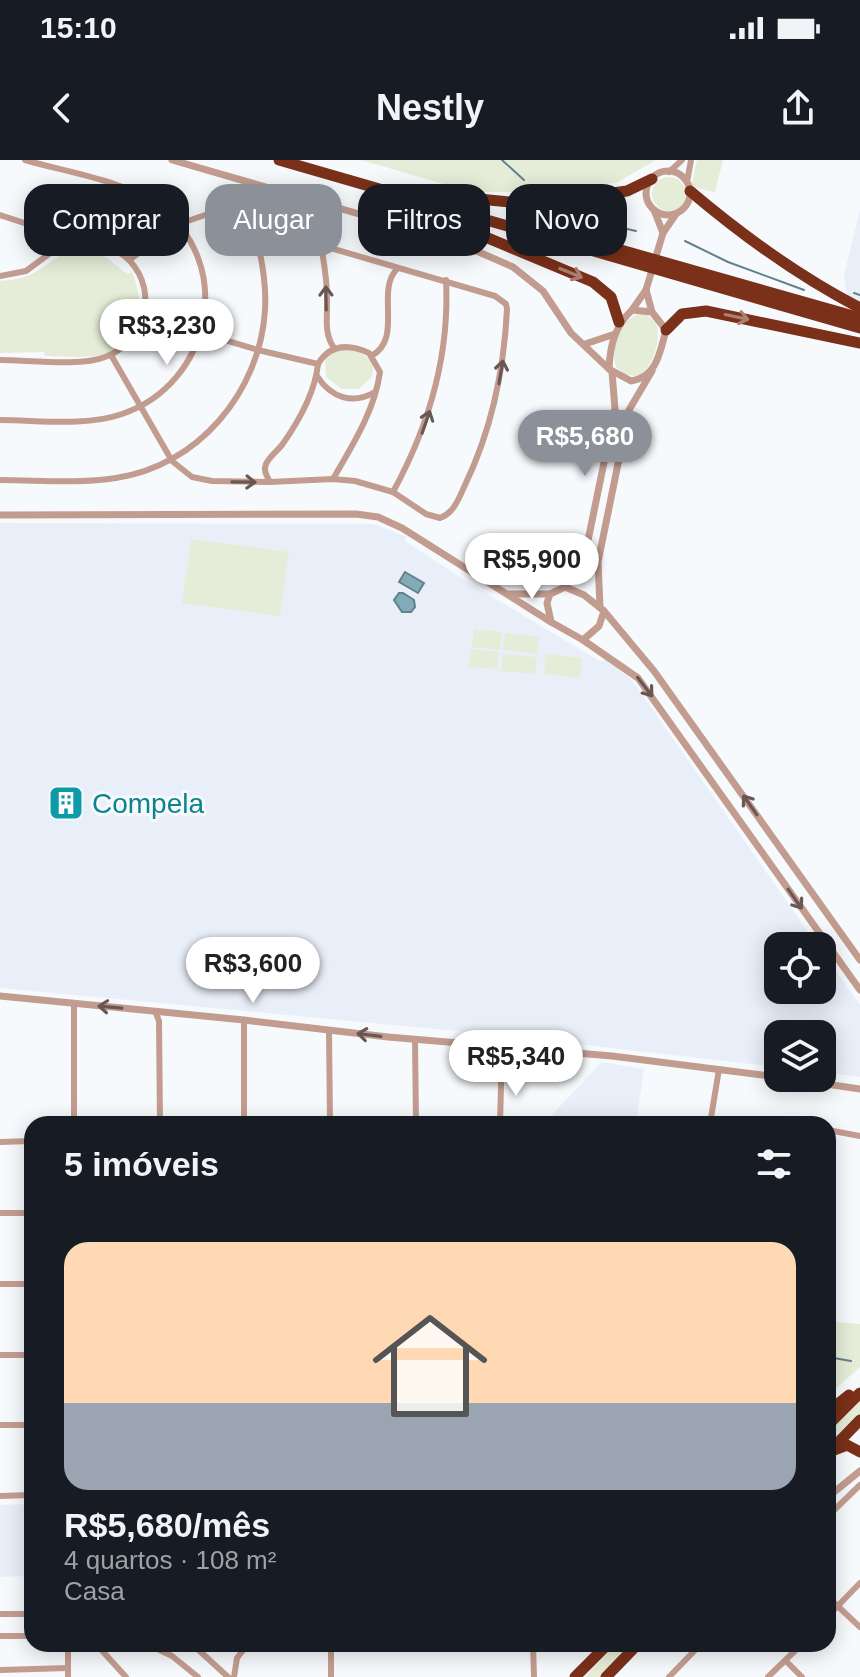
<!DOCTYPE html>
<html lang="pt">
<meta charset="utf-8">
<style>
:root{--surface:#171b24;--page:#242831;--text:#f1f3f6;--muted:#9ea1a6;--accent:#8c9099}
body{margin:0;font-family:Helvetica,sans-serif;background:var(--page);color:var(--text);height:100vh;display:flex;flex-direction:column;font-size:30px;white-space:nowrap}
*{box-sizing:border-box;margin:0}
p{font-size:26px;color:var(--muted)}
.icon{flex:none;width:44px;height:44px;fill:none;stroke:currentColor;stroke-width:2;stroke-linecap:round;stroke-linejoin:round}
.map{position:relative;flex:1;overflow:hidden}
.drawer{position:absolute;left:24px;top:956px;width:812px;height:536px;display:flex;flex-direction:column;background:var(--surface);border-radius:24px;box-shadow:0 4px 20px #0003}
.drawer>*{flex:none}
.top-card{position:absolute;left:24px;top:24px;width:812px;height:72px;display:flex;gap:16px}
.fabs{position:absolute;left:764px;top:772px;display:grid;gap:16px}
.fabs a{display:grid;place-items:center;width:72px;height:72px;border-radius:16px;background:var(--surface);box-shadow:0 4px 20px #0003;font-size:40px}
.price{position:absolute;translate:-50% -68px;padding:0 18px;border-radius:28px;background:#fff;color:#222;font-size:26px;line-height:52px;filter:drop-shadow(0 2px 4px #0008)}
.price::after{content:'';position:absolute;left:50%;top:48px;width:24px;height:18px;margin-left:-12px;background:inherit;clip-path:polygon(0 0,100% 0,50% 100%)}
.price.on{background:var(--accent);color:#fff}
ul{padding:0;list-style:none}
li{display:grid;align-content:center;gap:16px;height:424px;padding:0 40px}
li span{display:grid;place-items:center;height:248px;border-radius:24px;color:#555}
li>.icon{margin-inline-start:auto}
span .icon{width:144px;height:144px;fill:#fffc;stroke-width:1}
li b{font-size:34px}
h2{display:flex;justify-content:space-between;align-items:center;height:96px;padding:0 40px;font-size:34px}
.chip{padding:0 28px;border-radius:24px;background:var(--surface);box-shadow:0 4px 20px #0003;font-size:28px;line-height:72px}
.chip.on{background:var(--accent);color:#fff}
.status{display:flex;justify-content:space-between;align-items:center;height:56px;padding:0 40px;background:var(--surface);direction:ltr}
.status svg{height:22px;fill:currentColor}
header{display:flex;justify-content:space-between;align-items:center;height:104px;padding:0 40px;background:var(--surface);font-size:36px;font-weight:600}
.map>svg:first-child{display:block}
</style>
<div class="status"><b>15:10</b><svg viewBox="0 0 49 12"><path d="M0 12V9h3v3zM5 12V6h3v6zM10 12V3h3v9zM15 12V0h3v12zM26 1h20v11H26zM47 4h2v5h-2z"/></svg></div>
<header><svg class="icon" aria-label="back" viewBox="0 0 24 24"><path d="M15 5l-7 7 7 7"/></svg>Nestly<svg class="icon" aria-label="share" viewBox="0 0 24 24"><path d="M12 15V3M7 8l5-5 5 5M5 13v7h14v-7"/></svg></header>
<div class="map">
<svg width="860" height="1517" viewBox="0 0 860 1517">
<rect width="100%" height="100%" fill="#f7fafd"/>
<!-- built -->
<g fill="#e9eff9">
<path d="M860 50V146L848 141 844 115Z"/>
<path d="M0 363 374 364 407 377 405 381 471 424 601 502 605 499 632 520 818 786H778V830H822V791L860 845V917L822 912V874H778V907L499 875 0 828Z"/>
<path d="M602 902 644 909 636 964H543Z"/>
<path d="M32 1344V1416L0 1417V1345Z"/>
</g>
<!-- green -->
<g fill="#e5edd8">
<path d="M361 0H656L616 23 509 32H482L454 27Z"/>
<path d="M697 0H723L715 32 691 27Z"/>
<circle cx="669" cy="34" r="17"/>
<path d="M84 88V94L106 97 127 114 132 112C147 145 138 189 96 196 80 198 61 196 45 196L44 192 0 193V121C11 120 21 119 32 114 50 105 62 89 84 88Z"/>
<path d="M640 154H646L656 163C662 180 653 207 638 216L626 215 616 207C610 188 620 159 640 154Z"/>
<path d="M353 189C366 195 376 201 372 217L359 229H342L326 217 325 200 333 190Z"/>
<path d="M191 379 289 392 280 456 182 443Z"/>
<path d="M474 469 502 472 500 490 472 487Z"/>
<path d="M505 473 539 477 537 494 503 490Z"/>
<path d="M471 489 499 492 497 509 469 507Z"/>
<path d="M503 494 537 497 535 514 501 511Z"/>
<path d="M546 494 582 498 580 518 544 514Z"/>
<path d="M828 1161 860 1164V1207L835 1229 828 1232Z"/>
<path d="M860 1240V1254L828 1287V1272Z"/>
<path d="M617 1484H634L602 1517H584Z"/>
</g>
<!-- water -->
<g fill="#81abb9" stroke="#63818b" stroke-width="2">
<path d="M405 412 424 423 418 433 399 422Z"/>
<path d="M399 433H403L414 440 415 447 411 452H402L394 440Z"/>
</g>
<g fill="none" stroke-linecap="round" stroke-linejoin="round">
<!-- stream -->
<g stroke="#63818b" stroke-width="2">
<path d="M502 0 524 20"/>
<path d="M544 50 636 71"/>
<path d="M685 81 728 102 804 130"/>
<path d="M854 133 860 135"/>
<path d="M828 1197 851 1201"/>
</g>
<!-- minor -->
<g stroke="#c39c90" stroke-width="6">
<path d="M669 12 682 0"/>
<path d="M687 22 691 0"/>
<path d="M0 55 61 75"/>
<path d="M73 74 86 80 57 88 61 75Z"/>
<path d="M321 85C324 102 327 120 327 137 328 156 323 172 334 188"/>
<path d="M0 116 26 111 57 88"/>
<path d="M144 156 258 190 318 204"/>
<path d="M111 195 172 301 192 317 212 321 270 322 333 319 355 321 393 332 426 354 440 358C454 353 459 338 465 325 492 269 504 211 507 149L506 144 495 136 255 66 205 55 179 64 129 100"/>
<path d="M371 196C404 179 375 131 397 109"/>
<path d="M0 200C27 200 81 207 105 197 145 182 159 133 130 101 119 89 101 84 86 80"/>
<path d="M317 216C331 238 353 245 375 232"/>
<path d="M0 260C38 260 85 267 122 254 212 224 237 102 157 45 123 20 66 12 25 0"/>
<path d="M0 320C38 320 78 324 116 318 198 306 260 232 265 150 267 122 260 94 255 66"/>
<path d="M270 322C267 316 263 311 266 304 269 297 277 291 282 285 299 261 315 233 318 204 330 184 349 184 369 193L380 212C375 250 352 286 333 319"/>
<path d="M393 332C429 266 450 197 446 120"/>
<path d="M74 844V964"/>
<path d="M155 851 159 861 160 964"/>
<path d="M329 871 330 964"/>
<path d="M415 880 416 964"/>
<path d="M244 964V860"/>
<path d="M500 964 502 887"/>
<path d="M710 964 719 909"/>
<path d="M828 970 860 976"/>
<path d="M0 982 32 981"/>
<path d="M0 1053H32"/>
<path d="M0 1124H32"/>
<path d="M0 1195H32"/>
<path d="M0 1265H32"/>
<path d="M0 1336 32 1335"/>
<path d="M828 1356 860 1325"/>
<path d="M828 1437 860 1467"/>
<path d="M0 1454H32"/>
<path d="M828 1456 860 1423"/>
<path d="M0 1476H32"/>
<path d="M68 1484V1517"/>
<path d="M96 1484 126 1517"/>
<path d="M147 1484 172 1496 198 1517"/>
<path d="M192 1484 228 1517"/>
<path d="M331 1484V1517"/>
<path d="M533 1484 534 1517"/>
<path d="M786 1501 802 1517"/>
<path d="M0 1510 68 1508"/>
<path d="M234 1517 237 1498 248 1484"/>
<path d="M669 1517 701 1484"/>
<path d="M768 1517 802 1484"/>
</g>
<!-- tertiary -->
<g stroke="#c39c90" stroke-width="7">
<path d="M172 0 456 82 513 107 543 131 571 173 609 209"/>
<circle cx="668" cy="33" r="22"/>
<path d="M654 50 663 73"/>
<path d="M646 130 652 152 666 170C660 192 657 217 631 221L609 209C610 185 615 166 632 150L652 152"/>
<path d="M632 150 646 130 663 73 676 54"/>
<path d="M585 184 615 174"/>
<path d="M0 355 356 354 378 357 402 368 551 462"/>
<path d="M565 427 579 409 585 395 615 249 612 212"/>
<path d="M565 427 584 435 604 451 599 466 583 480 551 462 547 443 550 434Z"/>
<path d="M509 434H550"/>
<path d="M600 446 598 402 629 250 652 211"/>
<path d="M604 451 654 511 860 800"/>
<path d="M583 480 638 518 860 830"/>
<path d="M0 836 244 860 388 877 612 896 778 917"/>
<path d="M786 918 860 929"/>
<path d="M828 1337 860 1311"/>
</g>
<!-- motorway -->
<g stroke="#7a3019" stroke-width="11">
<path d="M279 0 860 168"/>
<path d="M690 31C742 75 800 117 860 148"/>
<path d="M427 34 510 42 613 33 627 31 652 19"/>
<path d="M385 35 593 122 611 137 619 162"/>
<path d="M568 75 860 158"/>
<path d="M666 170 682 154 706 151 860 183"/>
<path d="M828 1246 839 1243 849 1235"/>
<path d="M828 1265 860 1233"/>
<path d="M834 1290 847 1285 860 1292"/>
<path d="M828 1293 860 1260"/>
<path d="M575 1517 608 1484"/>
<path d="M606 1517 638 1484"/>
</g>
</g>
<!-- one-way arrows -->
<defs><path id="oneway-shaft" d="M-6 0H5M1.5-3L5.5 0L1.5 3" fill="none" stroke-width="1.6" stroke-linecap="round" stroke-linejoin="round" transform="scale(2)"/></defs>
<g stroke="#ac8174">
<use href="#oneway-shaft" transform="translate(571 113) rotate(22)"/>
<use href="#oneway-shaft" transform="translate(737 157) rotate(12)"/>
</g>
<g stroke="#685752">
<use href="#oneway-shaft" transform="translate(326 138) rotate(-91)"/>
<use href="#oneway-shaft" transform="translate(501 212) rotate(-80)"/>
<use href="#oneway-shaft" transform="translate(426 262) rotate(-71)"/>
<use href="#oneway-shaft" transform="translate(244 322) rotate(1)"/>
<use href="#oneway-shaft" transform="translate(645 527) rotate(52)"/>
<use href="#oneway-shaft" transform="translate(750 645) rotate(-125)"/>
<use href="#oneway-shaft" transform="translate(795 739) rotate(55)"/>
<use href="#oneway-shaft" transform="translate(110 847) rotate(-175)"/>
<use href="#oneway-shaft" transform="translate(369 875) rotate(-173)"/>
</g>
<!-- icons -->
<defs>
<symbol id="building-square" viewBox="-11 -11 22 22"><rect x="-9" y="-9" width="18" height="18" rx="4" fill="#0f9aa8" stroke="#f7fafd"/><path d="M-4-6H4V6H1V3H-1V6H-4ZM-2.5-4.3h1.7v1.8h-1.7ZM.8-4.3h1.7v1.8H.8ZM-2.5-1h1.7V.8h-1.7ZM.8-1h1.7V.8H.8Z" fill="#fff"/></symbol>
</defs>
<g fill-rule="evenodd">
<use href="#building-square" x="46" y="623" width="40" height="40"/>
</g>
<g text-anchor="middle" stroke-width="6" stroke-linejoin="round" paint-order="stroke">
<!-- culture labels -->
<g font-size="28" fill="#0d838f" stroke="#f7fafd" text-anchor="start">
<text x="92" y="653">Compela</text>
</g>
</g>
</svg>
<div class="fabs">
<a><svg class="icon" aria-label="locate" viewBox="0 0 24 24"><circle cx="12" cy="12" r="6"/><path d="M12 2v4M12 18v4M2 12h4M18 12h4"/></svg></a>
<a><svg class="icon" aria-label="layers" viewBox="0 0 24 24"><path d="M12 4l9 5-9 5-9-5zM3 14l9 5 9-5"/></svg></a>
</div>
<b class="price" style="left:167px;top:207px">R$3,230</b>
<b class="price on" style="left:585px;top:318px">R$5,680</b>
<b class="price" style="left:532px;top:441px">R$5,900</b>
<b class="price" style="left:253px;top:845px">R$3,600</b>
<b class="price" style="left:516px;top:938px">R$5,340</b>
<div class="top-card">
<a class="chip">Comprar</a>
<a class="chip on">Alugar</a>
<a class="chip">Filtros</a>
<a class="chip">Novo</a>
</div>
<section class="drawer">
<h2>5 imóveis<svg class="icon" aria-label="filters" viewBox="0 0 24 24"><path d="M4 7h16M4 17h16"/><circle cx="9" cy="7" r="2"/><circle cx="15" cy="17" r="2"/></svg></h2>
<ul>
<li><span style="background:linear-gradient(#ffd9b3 65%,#9aa5b1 0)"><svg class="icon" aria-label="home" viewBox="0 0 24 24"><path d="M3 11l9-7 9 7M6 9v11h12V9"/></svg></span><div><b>R$5,680/mês</b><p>4 quartos · 108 m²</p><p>Casa</p></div></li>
</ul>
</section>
</div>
